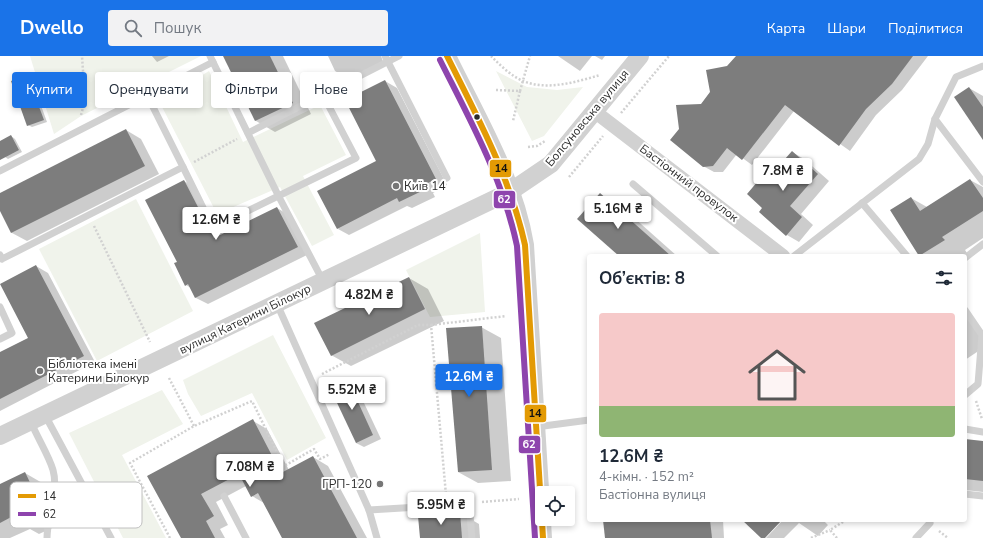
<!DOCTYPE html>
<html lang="uk">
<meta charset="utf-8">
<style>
:root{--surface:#fff;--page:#f2f2f3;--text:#1f2937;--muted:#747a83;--accent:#1a73e8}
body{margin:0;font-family:"Nunito Sans",sans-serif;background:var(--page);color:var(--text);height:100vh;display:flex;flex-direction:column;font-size:15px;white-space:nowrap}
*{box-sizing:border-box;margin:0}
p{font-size:13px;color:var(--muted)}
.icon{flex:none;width:22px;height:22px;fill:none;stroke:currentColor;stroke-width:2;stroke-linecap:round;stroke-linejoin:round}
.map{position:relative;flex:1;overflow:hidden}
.side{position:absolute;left:587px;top:198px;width:380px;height:268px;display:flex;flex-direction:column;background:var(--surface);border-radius:4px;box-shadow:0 2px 6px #0003}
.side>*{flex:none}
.hud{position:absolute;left:12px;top:16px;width:380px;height:36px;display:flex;gap:8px}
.buttons{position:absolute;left:535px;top:430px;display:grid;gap:8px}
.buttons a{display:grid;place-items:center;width:40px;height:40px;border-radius:4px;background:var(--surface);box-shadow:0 2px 6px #0003;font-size:20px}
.price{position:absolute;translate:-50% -34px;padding:0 9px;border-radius:4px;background:#fff;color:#222;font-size:13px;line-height:26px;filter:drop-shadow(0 1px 2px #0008)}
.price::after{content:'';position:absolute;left:50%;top:24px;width:12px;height:9px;margin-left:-6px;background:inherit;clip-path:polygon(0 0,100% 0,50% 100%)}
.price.selected{background:var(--accent);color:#fff}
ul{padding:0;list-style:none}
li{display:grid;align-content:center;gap:8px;height:212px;padding:0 12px}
li span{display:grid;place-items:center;height:124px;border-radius:4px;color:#555}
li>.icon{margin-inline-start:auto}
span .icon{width:72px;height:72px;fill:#fffc;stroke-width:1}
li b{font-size:17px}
h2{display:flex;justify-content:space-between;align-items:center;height:48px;padding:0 12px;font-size:17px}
.tag{padding:0 14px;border-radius:4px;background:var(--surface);box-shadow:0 2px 6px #0003;font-size:14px;line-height:36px}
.tag.selected{background:var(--accent);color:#fff}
header{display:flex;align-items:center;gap:24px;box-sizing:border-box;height:56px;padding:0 20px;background:var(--accent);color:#fff}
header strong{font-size:19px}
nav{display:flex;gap:22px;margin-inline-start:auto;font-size:14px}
.search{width:280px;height:36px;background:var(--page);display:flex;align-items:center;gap:10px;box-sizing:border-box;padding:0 14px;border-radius:4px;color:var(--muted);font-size:15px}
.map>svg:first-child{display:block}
</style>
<header>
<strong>Dwello</strong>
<div class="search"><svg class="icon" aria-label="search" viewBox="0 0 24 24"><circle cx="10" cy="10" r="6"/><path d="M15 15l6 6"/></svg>Пошук</div>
<nav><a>Карта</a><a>Шари</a><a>Поділитися</a></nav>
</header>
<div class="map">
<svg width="983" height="482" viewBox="0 0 983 482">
<rect width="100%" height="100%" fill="#fff"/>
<!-- green -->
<g fill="#f0f3eb">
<path d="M30 0H201L81 60 54 78Z"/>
<path d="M209 15 243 86 320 49 346 99 303 120 334 179 312 190 280 131 217 158 159 45Z"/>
<path d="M496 15 527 31 557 34 583 31 544 80 532 85Z"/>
<path d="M136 143 193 255 97 305 39 193Z"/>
<path d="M480 177 485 256 430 261 406 214Z"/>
<path d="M273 279 326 382 287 404 252 337 201 360 188 338 183 324Z"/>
<path d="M162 334 183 368 122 399 166 482H123L69 377Z"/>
</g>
<!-- shadow -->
<g fill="#0003">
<path d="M152 0H169L157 6Z"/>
<path d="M225 0H283L311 58 275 76 256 65Z"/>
<path d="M328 0H381L384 8 351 24 335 15Z"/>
<path d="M558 0H592L580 15Z"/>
<path d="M595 0H605L602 4Z"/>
<path d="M738 0H928L902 34 876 59 850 95 794 55 752 109 737 98 723 116H714L703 110 701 49 728 11Z"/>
<path d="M27 20 31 22 47 66 32 71 28 69Z"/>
<path d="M385 25 397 32 447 129 433 137 435 141 412 152 407 150 349 179 338 173 378 105Z"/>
<path d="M969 32 983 40V82Z"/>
<path d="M126 74 141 83 159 118 27 185 12 177 0 153V138Z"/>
<path d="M11 80 15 83 22 96 8 103 5 101 0 92V86Z"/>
<path d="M792 96 804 103 829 125 801 158 813 169 799 186 787 179 763 152 764 129Z"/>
<path d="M970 124 983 131V182L965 194 967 197 962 200 920 199 911 142 927 151Z"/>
<path d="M184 125 196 132 221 180 277 152 289 159 309 198 208 248 196 242 191 232 186 229 178 206Z"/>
<path d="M600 139 623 152 677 200H620Z"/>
<path d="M36 210 48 217 95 306 0 355V297L29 282Z"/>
<path d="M409 222 428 233 444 265 351 310 331 299Z"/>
<path d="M965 253 983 276V292L965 304Z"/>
<path d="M481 271 501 282 511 425 478 427 458 416Z"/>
<path d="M348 325 356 330 381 383 364 391 356 387Z"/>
<path d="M253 365 267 373 289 414 313 401 328 410 367 482H283L264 447 252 440 246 430 216 446 228 469 220 473 225 482H182L148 420Z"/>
<path d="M965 384 983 386V436L965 434Z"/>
<path d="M25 417 44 428 63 467 39 478 30 473 10 482H0V429Z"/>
<path d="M460 457 479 468 480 482H421Z"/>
<path d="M604 464H723L724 482H606Z"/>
<path d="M783 464H823L828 469 818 480 799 467 784 482H766Z"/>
</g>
<!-- building -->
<g fill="#7d7d7d">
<path d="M223 0H270L293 47 255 65Z"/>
<path d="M736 0H913L892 28 866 53 839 90 785 49 742 104 727 92 713 110 703 111 670 84 679 73 676 49 701 48 710 36 706 14 727 10Z"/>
<path d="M27 19 44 64 27 70 11 25Z"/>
<path d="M385 24 436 123 422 130 424 134 399 146 397 142 337 173 317 135 376 105 345 44Z"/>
<path d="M969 31 983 51V84L954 41Z"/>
<path d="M126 73 145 110 11 177 0 155V137Z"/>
<path d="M11 79 19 94 0 104V85Z"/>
<path d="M792 95 818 118 790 150 802 161 786 180 759 156 762 152 747 138 758 125 763 128Z"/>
<path d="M970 123 983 142V155L942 181 945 184 919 200 890 154 911 141 920 155Z"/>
<path d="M184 124 214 182 277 151 298 191 195 242 188 228 185 230 174 207 177 206 145 144Z"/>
<path d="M600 137 671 200H619L577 163Z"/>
<path d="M36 209 84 300 0 343V296L28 282 0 228Z"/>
<path d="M409 221 425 253 331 300 314 267Z"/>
<path d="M482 270 492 414 458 416 446 272Z"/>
<path d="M348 324 373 379 356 387 330 332Z"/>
<path d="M253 363 281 417 313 400 357 482H282L258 437 251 441 239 418 201 438 214 460 206 465 215 482H181L147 420Z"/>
<path d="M965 383 983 385V425L965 423Z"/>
<path d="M25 416 44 456 19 467 15 459 0 467V428Z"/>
<path d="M460 456 462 482H420L418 460Z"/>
<path d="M603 464H710L712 482H605Z"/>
<path d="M742 464H782L765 482H761Z"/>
</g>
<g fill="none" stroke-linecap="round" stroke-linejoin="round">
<!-- path -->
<g stroke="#d1d1d1" stroke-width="2.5" stroke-dasharray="2 2" stroke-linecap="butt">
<path d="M491 0C500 9 511 20 523 25 547 35 576 26 600 19"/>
<path d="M496 34 520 35 513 65"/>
<path d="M520 35 530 0"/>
<path d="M621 57 669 0"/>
<path d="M81 59 85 45 82 0"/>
<path d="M528 91 537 90 545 85"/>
<path d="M194 106 237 83"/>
<path d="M569 121 603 80"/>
<path d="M94 170 150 286"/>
<path d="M431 269 506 260"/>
<path d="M322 318 418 269H431L446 439"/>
<path d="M169 322 194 370"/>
<path d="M976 345 982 363"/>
<path d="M482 446 519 443"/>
<path d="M939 475 948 482"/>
<path d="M170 482 130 407 194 370 252 345 284 410 314 393 320 403 330 398"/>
<path d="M811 482 830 474"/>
<path d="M837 482 830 474 846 464"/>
</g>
<!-- service -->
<g stroke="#d1d1d1" stroke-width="7">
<path d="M210 0 278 139 323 225"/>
<path d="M385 0 447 122"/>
<path d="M935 63 983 126"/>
<path d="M248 77 399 0"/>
<path d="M183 111 213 172 356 102 323 39"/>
<path d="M0 115 213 6"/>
<path d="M633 128 717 200"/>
<path d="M862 147 907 200"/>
<path d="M0 199 2 203 183 111 147 39"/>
<path d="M794 200 919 103 928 88 935 63 956 21 983 10"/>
<path d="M965 202 983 188"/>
<path d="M277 248 369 454 377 482"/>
<path d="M0 251 12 277 0 283"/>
<path d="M965 254 982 279 978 328 965 339"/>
<path d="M45 359 111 482"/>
<path d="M31 366C37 381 49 400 53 414 59 435 47 461 47 482"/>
<path d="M536 371 589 364"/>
<path d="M965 373 983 376"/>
<path d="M965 438 983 440"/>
<path d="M224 440 246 482"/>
<path d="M369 454 469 448 472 482"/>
<path d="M916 482 930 467"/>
</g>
<!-- minor -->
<path stroke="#d1d1d1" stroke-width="14" d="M594 55 783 200"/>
<!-- tertiary -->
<g stroke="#d1d1d1" stroke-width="18">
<path d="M447 0C476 60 514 122 525 189L543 482"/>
<path d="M0 380 511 135 551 108 640 0"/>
</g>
<defs>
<path id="bus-1" d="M447 0C478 62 510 121 525 189L543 482"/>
<path id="bus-2" d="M440 4C470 64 503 123 517 190L535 482"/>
</defs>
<!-- bus-1 casing -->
<use href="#bus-1" stroke="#fff" stroke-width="9"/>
<!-- bus-2 casing -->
<use href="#bus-2" stroke="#fff" stroke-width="9"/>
<!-- bus-1 -->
<use href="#bus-1" stroke="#e39a04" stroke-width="6"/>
<!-- bus-2 -->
<use href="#bus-2" stroke="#8e44ad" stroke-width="6"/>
</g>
<!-- markers -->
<circle fill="#2c2c2c" stroke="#fff" stroke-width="1.5" cx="477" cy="61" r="3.5"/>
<g fill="#767676" stroke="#fff" stroke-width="1.5">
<circle cx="396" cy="130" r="4"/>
<circle cx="40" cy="315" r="4"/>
<circle cx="380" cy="428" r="4"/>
</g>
<g text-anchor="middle" stroke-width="4" stroke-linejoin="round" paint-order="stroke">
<!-- street labels -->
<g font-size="12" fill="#2c2c2c" stroke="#fff">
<text transform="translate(587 62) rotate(-50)" y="4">Болсуновська вулиця</text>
<text transform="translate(689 127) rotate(37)" y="4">Бастіонний провулок</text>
<text transform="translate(245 263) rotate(-26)" y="4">вулиця Катерини Білокур</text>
</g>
<!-- poi labels -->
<g font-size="12" fill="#2c2c2c" stroke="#fff" text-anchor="start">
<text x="404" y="134">Київ 14</text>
<text x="48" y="312">Бібліотека імені<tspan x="48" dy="14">Катерини Білокур</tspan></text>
<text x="372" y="432" text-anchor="end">ГРП-120</text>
</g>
</g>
<!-- legend -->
<rect x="10" y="426" width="132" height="46" rx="6" fill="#fff" stroke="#c0c0c0" stroke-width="1"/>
<rect x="18" y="438" width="18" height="4" fill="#e39a04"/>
<rect x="18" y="456" width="18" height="4" fill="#8e44ad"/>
<g font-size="11" fill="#2c2c2c">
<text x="43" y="444">14</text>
<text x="43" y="462">62</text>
</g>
<g stroke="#fff" stroke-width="1.5">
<rect x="489" y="103" width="23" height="19" rx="4" fill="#e39a04"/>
<rect x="493" y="134" width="23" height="19" rx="4" fill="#8e44ad"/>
<rect x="524" y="348" width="23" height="19" rx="4" fill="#e39a04"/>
<rect x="518" y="379" width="23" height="19" rx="4" fill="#8e44ad"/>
</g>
<g font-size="11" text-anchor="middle" font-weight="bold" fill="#fff">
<text x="504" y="147">62</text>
<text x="529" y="392">62</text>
</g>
<g font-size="11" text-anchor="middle" font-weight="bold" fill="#111">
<text x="501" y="116">14</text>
<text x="535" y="361">14</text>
</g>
</svg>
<div class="buttons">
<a><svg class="icon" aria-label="locate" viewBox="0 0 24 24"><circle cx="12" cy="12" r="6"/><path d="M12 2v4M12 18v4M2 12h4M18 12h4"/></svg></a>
</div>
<b class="price" style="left:783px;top:136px">7.8M ₴</b>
<b class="price" style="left:618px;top:174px">5.16M ₴</b>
<b class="price" style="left:216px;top:185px">12.6M ₴</b>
<b class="price" style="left:369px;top:260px">4.82M ₴</b>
<b class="price selected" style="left:469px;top:342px">12.6M ₴</b>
<b class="price" style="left:352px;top:355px">5.52M ₴</b>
<b class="price" style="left:250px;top:432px">7.08M ₴</b>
<b class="price" style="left:441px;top:470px">5.95M ₴</b>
<div class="hud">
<a class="tag selected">Купити</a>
<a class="tag">Орендувати</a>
<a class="tag">Фільтри</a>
<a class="tag">Нове</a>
</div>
<section class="side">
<h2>Об’єктів: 8<svg class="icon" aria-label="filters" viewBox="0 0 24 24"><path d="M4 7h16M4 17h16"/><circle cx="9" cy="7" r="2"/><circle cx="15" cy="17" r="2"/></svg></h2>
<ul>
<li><span style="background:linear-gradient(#f6c9c9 75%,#8fb573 0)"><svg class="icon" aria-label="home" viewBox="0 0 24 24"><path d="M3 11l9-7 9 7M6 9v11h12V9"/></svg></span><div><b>12.6M ₴</b><p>4-кімн. · 152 m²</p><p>Бастіонна вулиця</p></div></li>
</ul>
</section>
</div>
